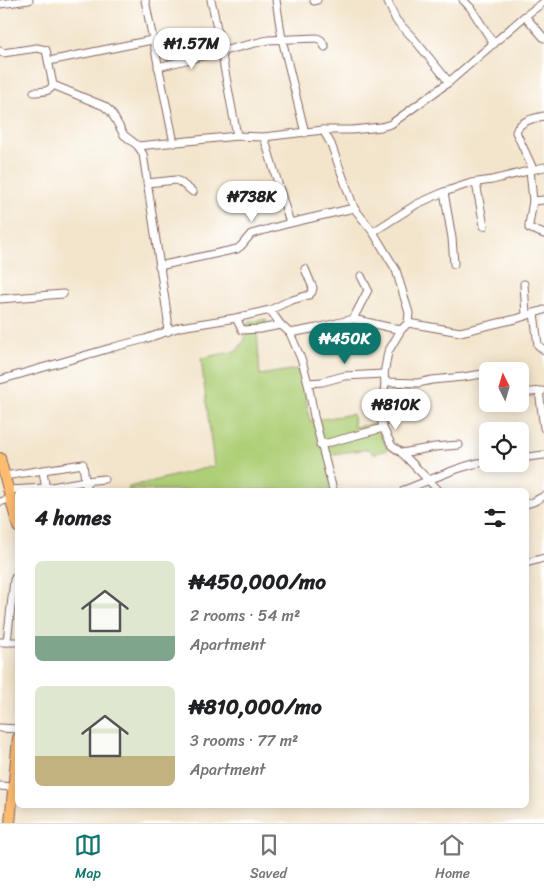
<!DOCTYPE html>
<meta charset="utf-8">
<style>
:root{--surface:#fff;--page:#f6f6f6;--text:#202124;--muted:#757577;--line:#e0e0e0;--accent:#0f766e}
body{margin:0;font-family:Sriracha,sans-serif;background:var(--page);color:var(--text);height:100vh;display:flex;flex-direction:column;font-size:19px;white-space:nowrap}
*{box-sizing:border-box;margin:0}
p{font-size:16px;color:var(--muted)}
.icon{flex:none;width:28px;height:28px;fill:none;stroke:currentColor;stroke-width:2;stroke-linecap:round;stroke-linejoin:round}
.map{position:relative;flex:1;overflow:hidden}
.panel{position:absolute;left:15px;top:488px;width:514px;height:320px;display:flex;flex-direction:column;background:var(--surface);border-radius:8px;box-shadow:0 2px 12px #0003}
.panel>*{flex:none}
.needle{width:32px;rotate:355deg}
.tools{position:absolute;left:479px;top:362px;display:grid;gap:10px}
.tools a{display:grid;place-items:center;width:50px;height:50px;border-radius:8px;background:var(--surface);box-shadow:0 2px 12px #0003;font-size:25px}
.price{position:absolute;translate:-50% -42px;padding:0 11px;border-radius:18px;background:#fff;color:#222;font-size:16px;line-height:32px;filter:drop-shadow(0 1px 2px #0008)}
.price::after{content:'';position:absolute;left:50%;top:30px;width:15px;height:11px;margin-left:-8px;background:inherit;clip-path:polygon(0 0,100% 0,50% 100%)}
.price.selected{background:var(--accent);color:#fff}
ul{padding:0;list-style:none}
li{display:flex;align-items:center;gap:15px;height:125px;padding:0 20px}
li span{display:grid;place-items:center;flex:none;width:140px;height:100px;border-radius:8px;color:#555}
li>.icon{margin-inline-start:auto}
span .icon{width:60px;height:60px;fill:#fffc;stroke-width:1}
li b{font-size:21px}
h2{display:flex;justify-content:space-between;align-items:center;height:60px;padding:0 20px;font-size:21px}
.menu{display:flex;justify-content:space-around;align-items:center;height:70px;border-top:1px solid var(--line);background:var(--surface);font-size:14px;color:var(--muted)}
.menu a{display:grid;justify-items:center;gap:2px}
.menu .selected{color:var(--accent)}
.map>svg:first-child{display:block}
</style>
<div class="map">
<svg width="544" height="823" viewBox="0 0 544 823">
<rect width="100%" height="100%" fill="#fff"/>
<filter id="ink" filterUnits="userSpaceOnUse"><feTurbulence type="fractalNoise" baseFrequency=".02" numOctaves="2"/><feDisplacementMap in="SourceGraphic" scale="10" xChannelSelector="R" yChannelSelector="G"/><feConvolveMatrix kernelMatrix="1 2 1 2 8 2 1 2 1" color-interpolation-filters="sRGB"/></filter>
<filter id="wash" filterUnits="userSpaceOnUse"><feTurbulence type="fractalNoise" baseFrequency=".0096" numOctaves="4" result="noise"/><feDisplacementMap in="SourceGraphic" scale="20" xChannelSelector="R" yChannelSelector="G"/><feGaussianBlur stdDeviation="1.12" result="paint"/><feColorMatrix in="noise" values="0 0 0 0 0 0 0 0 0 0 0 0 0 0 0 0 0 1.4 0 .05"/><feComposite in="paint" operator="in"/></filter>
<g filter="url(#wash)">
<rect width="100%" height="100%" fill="#f3e5cc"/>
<!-- green -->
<path fill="#afcf77" stroke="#7c7751" d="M266 319V323L257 330 260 375 297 369 301 374 310 421 353 414 354 427 376 424 388 450 373 454 368 449 327 455 336 490H128L129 487 214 466 201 358 237 351 245 339 247 323Z"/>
</g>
<g filter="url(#ink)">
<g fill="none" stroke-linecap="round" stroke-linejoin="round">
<defs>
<g id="minor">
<path d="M145 0 174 143"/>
<path d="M211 0 214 13 237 136"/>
<path d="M276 0 282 39 305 133"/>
<path d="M387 0 396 20 414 39 449 82"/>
<path d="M463 0 470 7 494 44"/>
<path d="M314 1 317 0"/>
<path d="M0 4 29 0"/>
<path d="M525 16 544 38"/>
<path d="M0 51 3 53 37 48 46 50 53 85C49 93 42 91 34 92"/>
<path d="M49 61 152 40"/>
<path d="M158 67 268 40 317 38 321 40 325 47"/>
<path d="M53 85 104 106 111 112 124 135 138 146 143 154 168 320 167 332"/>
<path d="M323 130 331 144 354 208 373 232 396 270 409 313 408 323 401 330 388 352 384 374 385 382 384 393 382 402V423L383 428 392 446 402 453 438 490"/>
<path d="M264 137 290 223"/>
<path d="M138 146 237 136 264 137 323 130H352L381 127 391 124 449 82 525 16 544 2"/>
<path d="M533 169 516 132C519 121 534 118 544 116"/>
<path d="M530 170 533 201 529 225V228L544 234"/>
<path d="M147 183 176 180 180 182 193 192"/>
<path d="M476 183 484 226"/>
<path d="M444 192 452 238 454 264"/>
<path d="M533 201 544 200"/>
<path d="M373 232 417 204 444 192 471 183 492 180 544 167"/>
<path d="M159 266 237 249 241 246 251 234 290 223 354 208"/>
<path d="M524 284 526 315"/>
<path d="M0 299 63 294"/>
<path d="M270 310 289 301 309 295 312 292 313 288 305 269"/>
<path d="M534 313 538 345 544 350"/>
<path d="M236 318 242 330 260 329 281 325"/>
<path d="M353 319 368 290 361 276"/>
<path d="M408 323 460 332 516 319 544 310"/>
<path d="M290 333 317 328 353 319 401 330"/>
<path d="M0 380 114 347 145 339 180 327 236 318 270 310 281 325 290 333 302 361 308 383 314 416 333 490"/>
<path d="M385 382 418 383 432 380 463 377 483 374 488 377"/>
<path d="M308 383 322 382 344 376 384 374"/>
<path d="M539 391 544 428"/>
<path d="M520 393 542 391"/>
<path d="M320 445 383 428"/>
<path d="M402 453 435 447 459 445"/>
<path d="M520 458 544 455"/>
<path d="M43 471 46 490"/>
<path d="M4 476 83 464 85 481 87 490"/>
<path d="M8 490 46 488 85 481 104 479"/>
<path d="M404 490C431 480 458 466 488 461"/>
<path d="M0 502 10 499"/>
<path d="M526 504 533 502 544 496"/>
<path d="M526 563 544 558"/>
<path d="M0 642H18"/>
<path d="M7 642 14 580 16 576 18 575"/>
<path d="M0 728 18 729"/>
<path d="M0 786 13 787"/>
</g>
<g id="highway">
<path d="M0 458 18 527"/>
<path d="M10 823 18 738"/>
</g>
</defs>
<!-- minor casing -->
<use href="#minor" stroke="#856463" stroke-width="9"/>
<!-- highway casing -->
<use href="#highway" stroke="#856463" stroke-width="12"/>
<!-- minor -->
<use href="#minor" stroke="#fff" stroke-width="7"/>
<!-- highway -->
<use href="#highway" stroke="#fdbc6f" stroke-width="10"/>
</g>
</g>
</svg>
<div class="tools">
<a><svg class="needle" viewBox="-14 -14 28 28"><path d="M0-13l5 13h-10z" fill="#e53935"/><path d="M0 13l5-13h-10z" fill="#757577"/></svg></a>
<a><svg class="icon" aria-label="locate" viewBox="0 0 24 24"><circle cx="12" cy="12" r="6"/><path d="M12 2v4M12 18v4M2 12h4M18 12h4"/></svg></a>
</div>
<b class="price" style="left:192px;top:70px">₦1.57M</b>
<b class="price" style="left:252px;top:223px">₦738K</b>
<b class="price selected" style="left:345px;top:365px">₦450K</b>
<b class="price" style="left:396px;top:431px">₦810K</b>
<section class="panel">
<h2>4 homes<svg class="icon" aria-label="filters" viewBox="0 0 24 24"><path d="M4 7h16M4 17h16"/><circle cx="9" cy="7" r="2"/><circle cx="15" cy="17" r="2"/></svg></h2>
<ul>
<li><span style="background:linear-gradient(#dfe7d0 75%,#7fa58c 0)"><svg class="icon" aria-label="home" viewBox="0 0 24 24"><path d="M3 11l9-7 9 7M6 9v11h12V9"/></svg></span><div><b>₦450,000/mo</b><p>2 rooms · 54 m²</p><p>Apartment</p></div></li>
<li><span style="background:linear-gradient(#dfe7d0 70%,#c2b280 0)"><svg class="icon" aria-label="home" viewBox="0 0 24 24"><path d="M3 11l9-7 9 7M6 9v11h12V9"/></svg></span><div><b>₦810,000/mo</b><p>3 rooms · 77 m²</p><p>Apartment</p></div></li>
</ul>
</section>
</div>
<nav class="menu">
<a class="selected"><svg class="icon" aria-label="map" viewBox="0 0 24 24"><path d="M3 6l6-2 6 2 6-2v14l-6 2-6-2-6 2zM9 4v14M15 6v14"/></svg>Map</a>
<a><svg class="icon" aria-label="saved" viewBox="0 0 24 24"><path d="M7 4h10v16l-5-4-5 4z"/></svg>Saved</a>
<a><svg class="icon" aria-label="home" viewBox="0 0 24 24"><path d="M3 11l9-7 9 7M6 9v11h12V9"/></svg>Home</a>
</nav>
